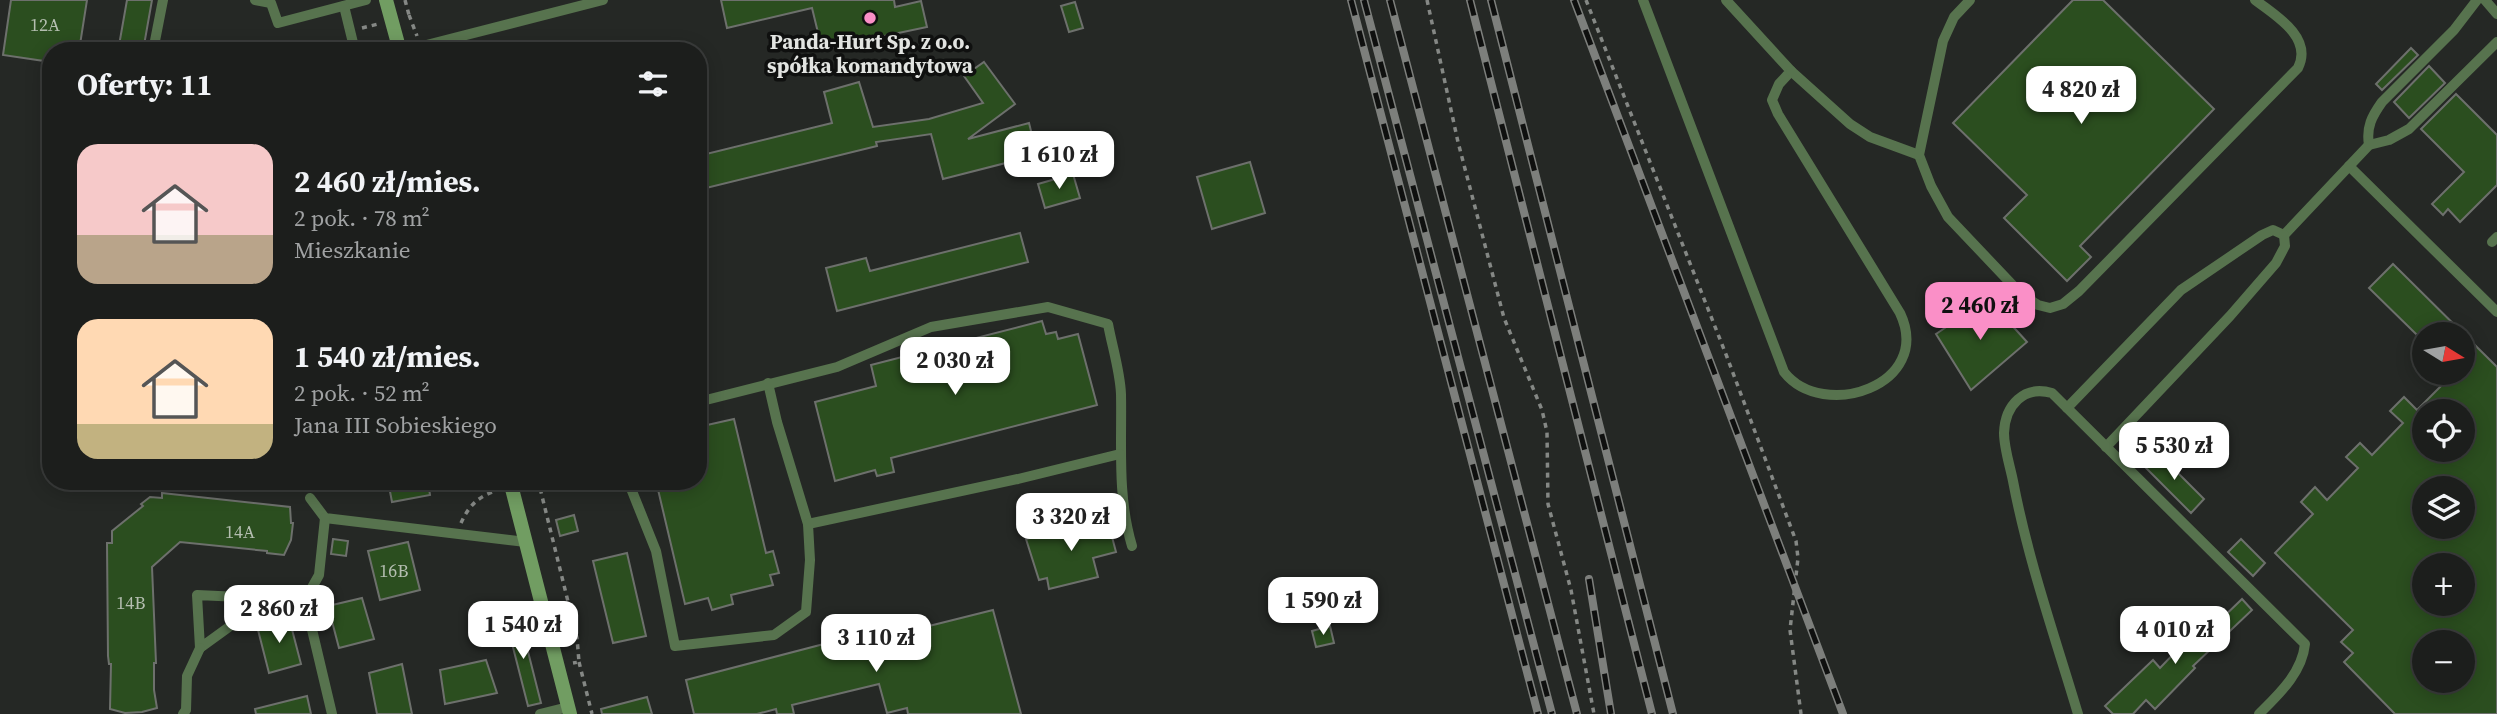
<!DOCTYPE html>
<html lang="pl">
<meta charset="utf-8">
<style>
:root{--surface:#1c1e1c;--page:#292b29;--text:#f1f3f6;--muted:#a0a2a3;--line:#3a3c3b;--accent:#fa8fc7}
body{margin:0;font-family:"Source Serif 4",serif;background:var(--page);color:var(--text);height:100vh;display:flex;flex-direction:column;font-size:26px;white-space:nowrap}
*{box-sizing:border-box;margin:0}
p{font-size:23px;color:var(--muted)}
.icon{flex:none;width:38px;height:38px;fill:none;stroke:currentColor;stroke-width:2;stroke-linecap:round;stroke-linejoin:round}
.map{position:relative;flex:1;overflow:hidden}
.drawer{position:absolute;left:42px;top:42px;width:665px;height:448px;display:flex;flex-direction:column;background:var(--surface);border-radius:28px;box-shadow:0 4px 18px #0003,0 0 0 2px var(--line)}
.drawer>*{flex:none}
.needle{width:46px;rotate:101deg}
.tools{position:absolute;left:2412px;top:322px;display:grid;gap:14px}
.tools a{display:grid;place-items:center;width:63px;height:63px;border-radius:50%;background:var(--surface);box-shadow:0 4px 18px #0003,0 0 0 2px var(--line);font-size:35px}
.price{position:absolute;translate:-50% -60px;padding:0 16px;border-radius:14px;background:#fff;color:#222;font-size:23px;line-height:46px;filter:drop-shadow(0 2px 4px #0008)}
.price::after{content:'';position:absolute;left:50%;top:42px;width:21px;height:16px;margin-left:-10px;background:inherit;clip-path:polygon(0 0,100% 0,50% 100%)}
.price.current{background:var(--accent);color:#111}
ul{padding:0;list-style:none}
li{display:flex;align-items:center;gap:21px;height:175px;padding:0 35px}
li span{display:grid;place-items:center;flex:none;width:196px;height:140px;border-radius:21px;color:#555}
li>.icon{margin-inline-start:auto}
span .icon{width:84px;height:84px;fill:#fffc;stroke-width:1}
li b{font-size:30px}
h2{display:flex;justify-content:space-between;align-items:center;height:84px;padding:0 35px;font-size:30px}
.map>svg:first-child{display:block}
</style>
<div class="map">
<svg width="2497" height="714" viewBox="0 0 2497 714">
<rect width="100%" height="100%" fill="#252825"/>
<!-- building -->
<g fill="#2b4e1f" stroke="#6d706c" stroke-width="2" fill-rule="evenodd">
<path d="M11 0H87L79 51H51V62L3 55Z"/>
<path d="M127 0H152L143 51H118Z"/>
<path d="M721 0H894L895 7 921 1 927 27 822 49 812 8 727 28Z"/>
<path d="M2073 0H2103L2214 109 2080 246 2091 257 2067 281 2004 218 2027 195 1953 123Z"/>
<path d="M1075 2 1083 28 1069 32 1061 6Z"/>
<path d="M2411 48 2418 55 2382 90 2376 84Z"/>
<path d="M984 62 1015 104 968 139 1029 123 1037 155 943 179 931 134 876 142 877 146 698 190V156L832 123 824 92 859 82 873 127 929 119 983 103 964 76Z"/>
<path d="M2429 66 2445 83 2409 118 2394 102Z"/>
<path d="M2456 94 2497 135V185L2460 222 2448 209 2443 215 2432 204 2464 172 2421 129Z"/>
<path d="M1250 162 1265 213 1212 229 1197 177Z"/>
<path d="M1073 174 1080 198 1045 208 1038 184Z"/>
<path d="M1020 233 1028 262 837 311 826 268 866 258 870 271Z"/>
<path d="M2393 264 2497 367V714H2395L2344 662 2353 653 2341 642 2353 630 2275 553 2313 514 2301 502 2315 487 2327 500 2358 468 2346 457 2360 443 2372 455 2403 423 2390 411 2404 397 2417 410 2454 373H2462V334H2416L2369 288ZM2424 411H2462V450H2424ZM2424 488H2462V527H2424ZM2424 565H2462V604H2424ZM2424 642H2462V681H2424Z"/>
<path d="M1988 299 2027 342 1971 390 1936 334Z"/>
<path d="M1042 321 1046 334 1056 332 1058 339 1078 334 1097 405 891 458 894 472 877 476 875 470 835 481 815 402 876 386 871 365Z"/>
<path d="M734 419 766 553 773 551 779 573 770 575 773 585 731 595 733 604 712 610 708 598 685 604 656 481H698V427Z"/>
<path d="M2157 452 2204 499 2191 513 2144 466Z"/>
<path d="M388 481H428L430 495 392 502Z"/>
<path d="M162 493 290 507 291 523H293L291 540 284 555 267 553V551L180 542 152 567 156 663H154V690L157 708 142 712 125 713 110 709 111 664H109L108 656 107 543H112V531L143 506 141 504 150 497 162 498Z"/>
<path d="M574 515 578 531 560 536 556 520Z"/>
<path d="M1107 518 1116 552 1093 558 1098 577 1049 589 1047 578 1039 580 1026 539Z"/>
<path d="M333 539 348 541 346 556 331 554Z"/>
<path d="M2241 539 2265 563 2253 576 2228 552Z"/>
<path d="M408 542 420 590 380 600 368 551Z"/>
<path d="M627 553 646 636 613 643 593 561Z"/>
<path d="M362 598 374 639 339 648 328 606Z"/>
<path d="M2242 599 2252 610 2193 666 2195 668 2155 709 2146 700 2133 714H2113L2105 706 2153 660 2160 668 2207 619 2214 626Z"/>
<path d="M993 610 1021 714H908L907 708 887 713 879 684 792 705 794 714H777L776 709 757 714H694L686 680 843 639 845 647Z"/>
<path d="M519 616 541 703 528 706 506 620Z"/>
<path d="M289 618 301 664 269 673 257 626Z"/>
<path d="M1330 626 1334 643 1316 647 1312 631Z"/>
<path d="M486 660 497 693 445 704 440 670Z"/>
<path d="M402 664 412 714H377L369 673Z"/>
<path d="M307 696 311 714H256L255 709Z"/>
<path d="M647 697 652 714H602L601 709Z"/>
</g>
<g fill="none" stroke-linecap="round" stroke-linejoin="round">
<!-- path -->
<g stroke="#858885" stroke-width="3.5" stroke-dasharray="5 5" stroke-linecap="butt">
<path d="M405 0 409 15 406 16"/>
<path d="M1427 0 1458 142 1504 318 1542 410 1547 432 1548 504 1571 590 1594 714"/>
<path d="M1586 0 1727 357 1796 541 1798 558 1790 630 1801 714"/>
<path d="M409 15 417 36"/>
<path d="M362 28 378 24"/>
<path d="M534 481 540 488 577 638 579 662 573 663"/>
<path d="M461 523C469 505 479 496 498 490"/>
<path d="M579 662 592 714"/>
</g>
<!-- service -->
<g stroke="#57734e" stroke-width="10">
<path d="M255 0 271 3 278 23 366 0"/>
<path d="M1643 0 1784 372C1823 422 1934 385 1900 313L1778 114 1772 100 1779 84 1791 71 1726 0"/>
<path d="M1970 0 1954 17 1943 41 1919 155 1931 186 1948 217 2021 294 2038 305 2050 308 2063 304 2079 291 2298 68C2313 38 2277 16 2255 0"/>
<path d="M2485 0 2497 14"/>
<path d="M344 6 355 51"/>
<path d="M153 51 163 0"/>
<path d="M403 51 603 0"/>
<path d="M1791 71 1850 124 1870 137 1919 155"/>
<path d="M2369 145C2366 127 2372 116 2382 102L2454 30 2477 0"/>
<path d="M2349 166 2497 312"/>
<path d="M2284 235 2369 145 2389 140 2409 129 2497 42"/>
<path d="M2492 242 2497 237"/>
<path d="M768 383 777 422 808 524"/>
<path d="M698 402 837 367 931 327 1048 307 1108 324C1112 346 1120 371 1121 394 1122 445 1117 496 1132 546"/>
<path d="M2067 408 2181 290 2262 235 2273 230 2284 235"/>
<path d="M2106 447 2230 316 2276 263 2285 246 2284 235"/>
<path d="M628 481 656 551 675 646 774 635 806 612 810 560 808 524 1018 479 1120 454"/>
<path d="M310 498 325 518 526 542"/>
<path d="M325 518 319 575 305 600 332 714"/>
<path d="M269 598 200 648 197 595 305 600"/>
<path d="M183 714 186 710 187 676 200 648"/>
<path d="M540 714 568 707"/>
<path d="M2078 714C2055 637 2028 560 2013 481 2010 466 2004 448 2004 433 2005 405 2024 385 2052 393L2305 644C2302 673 2279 694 2259 714"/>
</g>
<!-- secondary -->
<g stroke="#719d62" stroke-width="14">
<path d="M386 0 400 51"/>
<path d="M510 481 570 714"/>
</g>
<defs>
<g id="rail">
<path d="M1351 0 1538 714"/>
<path d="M1364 0 1552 714"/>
<path d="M1390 0 1577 714"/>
<path d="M1470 0 1652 714"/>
<path d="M1491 0 1673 714"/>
<path d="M1574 0 1843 714"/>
<path d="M1589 579 1611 714"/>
</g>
</defs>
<!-- rail casing -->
<use href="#rail" stroke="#7d7f7c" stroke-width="8"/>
<!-- rail -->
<use href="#rail" stroke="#0f100f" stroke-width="5" stroke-dasharray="16" stroke-linecap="butt"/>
</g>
<!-- markers -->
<circle fill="#fa8fc7" stroke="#0f100f" stroke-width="2.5" cx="870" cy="18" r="7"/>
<g text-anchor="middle" stroke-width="7" stroke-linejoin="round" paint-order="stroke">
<!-- number labels -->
<g font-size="18" fill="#b4beb0">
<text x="45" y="31">12A</text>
<text x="240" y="538">14A</text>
<text x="394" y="577">16B</text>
<text x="131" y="609">14B</text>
</g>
<!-- poi labels -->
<g font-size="21" font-weight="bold" fill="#e2e4e1" stroke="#0f100f">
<text x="870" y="49">Panda-Hurt Sp. z o.o.<tspan x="870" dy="24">spółka komandytowa</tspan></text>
</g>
</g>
</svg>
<div class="tools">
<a><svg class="needle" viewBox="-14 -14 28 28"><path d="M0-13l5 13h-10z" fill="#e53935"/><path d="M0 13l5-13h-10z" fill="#a0a2a3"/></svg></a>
<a><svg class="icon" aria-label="locate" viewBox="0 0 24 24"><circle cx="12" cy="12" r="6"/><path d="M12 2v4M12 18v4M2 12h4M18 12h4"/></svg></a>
<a><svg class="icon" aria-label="layers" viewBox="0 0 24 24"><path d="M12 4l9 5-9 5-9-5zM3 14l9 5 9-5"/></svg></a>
<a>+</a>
<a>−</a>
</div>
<b class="price" style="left:2081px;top:126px">4 820 zł</b>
<b class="price" style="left:1059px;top:191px">1 610 zł</b>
<b class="price current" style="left:1980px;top:342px">2 460 zł</b>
<b class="price" style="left:955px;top:397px">2 030 zł</b>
<b class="price" style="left:2174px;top:482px">5 530 zł</b>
<b class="price" style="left:1071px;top:553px">3 320 zł</b>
<b class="price" style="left:1323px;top:637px">1 590 zł</b>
<b class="price" style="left:279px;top:645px">2 860 zł</b>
<b class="price" style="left:523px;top:661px">1 540 zł</b>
<b class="price" style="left:2175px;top:666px">4 010 zł</b>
<b class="price" style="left:876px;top:674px">3 110 zł</b>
<section class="drawer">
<h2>Oferty: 11<svg class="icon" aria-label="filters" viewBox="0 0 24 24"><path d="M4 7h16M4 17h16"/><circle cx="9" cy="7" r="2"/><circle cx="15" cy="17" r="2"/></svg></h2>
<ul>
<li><span style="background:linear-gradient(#f6c9c9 65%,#b9a48a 0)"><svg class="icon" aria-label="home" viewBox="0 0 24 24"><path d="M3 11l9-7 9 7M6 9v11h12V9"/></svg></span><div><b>2 460 zł/mies.</b><p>2 pok. · 78 m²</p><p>Mieszkanie</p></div></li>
<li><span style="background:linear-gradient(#ffd9b3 75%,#c2b280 0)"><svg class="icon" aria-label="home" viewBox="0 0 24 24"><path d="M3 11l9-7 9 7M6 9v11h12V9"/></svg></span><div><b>1 540 zł/mies.</b><p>2 pok. · 52 m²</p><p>Jana III Sobieskiego</p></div></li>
</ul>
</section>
</div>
